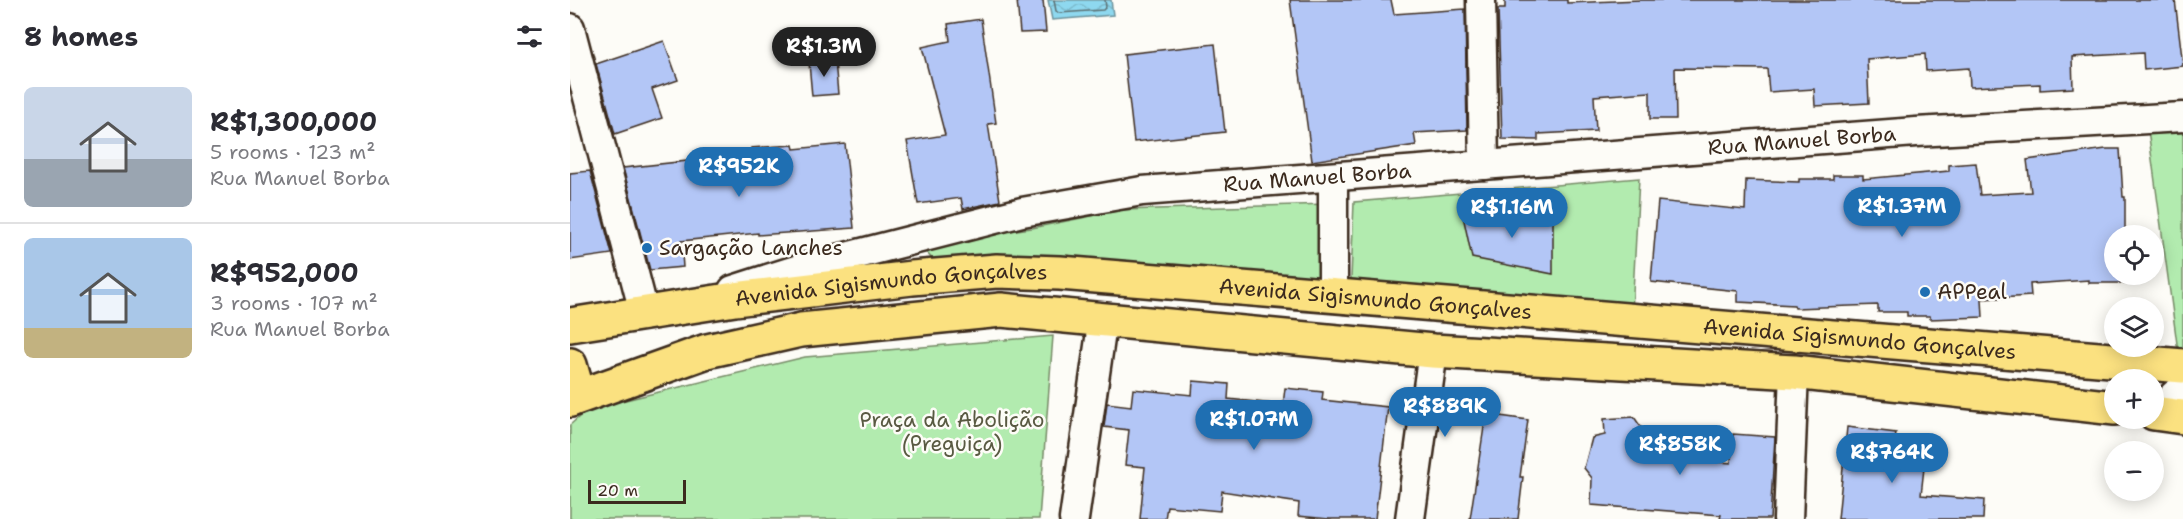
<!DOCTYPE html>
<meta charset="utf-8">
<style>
:root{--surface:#fff;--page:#f7f7f7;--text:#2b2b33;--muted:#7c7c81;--line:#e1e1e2;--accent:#1f6fb2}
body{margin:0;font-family:"Shantell Sans",sans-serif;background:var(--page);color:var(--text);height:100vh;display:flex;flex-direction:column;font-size:22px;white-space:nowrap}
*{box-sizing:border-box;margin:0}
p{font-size:20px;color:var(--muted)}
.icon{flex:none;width:33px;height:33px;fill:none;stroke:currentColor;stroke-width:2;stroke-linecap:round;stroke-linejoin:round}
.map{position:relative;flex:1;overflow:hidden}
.panel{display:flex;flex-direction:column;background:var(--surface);width:570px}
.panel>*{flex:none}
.tools{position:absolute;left:1534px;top:225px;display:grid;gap:12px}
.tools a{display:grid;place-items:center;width:60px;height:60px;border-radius:50%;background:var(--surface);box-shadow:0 3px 15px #0003;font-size:30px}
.scale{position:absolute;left:18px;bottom:15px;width:98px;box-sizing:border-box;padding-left:6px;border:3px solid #3b2a1e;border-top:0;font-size:16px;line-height:21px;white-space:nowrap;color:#3b2a1e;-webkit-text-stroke:4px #fdfcf7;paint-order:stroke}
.price{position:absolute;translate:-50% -51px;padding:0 14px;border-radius:21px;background:var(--accent);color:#fff;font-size:20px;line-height:39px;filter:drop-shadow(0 2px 3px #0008)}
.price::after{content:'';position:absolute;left:50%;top:36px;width:18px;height:14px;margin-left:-9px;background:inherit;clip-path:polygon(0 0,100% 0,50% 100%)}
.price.current{background:#222;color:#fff}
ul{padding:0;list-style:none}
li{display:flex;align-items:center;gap:18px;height:150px;padding:0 24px}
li+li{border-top:2px solid var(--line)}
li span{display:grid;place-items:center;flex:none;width:168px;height:120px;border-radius:9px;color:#555}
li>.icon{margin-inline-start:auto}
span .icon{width:72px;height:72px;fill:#fffc;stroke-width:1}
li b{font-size:26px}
h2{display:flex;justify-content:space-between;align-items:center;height:72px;padding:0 24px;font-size:26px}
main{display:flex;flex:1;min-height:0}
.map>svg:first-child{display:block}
</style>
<main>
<section class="panel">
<h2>8 homes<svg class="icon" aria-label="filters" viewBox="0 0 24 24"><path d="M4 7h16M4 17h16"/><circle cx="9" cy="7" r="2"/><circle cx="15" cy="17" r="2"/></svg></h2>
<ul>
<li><span style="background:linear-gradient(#c9d6e8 60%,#9aa5b1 0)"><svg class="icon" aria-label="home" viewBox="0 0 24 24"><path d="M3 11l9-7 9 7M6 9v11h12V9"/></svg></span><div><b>R$1,300,000</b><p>5 rooms · 123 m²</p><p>Rua Manuel Borba</p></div></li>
<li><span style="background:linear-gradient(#a9c7e8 75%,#c2b280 0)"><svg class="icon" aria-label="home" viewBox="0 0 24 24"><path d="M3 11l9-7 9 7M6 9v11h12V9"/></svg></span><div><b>R$952,000</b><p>3 rooms · 107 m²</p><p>Rua Manuel Borba</p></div></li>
</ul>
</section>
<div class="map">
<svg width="1613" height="519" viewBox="0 0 1613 519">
<defs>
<pattern id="water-waves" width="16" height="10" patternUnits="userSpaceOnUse" patternTransform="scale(1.5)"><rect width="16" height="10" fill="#8ed8ef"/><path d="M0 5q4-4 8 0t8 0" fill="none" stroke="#7bbacc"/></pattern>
</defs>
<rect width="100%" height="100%" fill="#fdfcf7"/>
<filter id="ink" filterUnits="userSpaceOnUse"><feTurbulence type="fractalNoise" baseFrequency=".0167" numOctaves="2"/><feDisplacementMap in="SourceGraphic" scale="12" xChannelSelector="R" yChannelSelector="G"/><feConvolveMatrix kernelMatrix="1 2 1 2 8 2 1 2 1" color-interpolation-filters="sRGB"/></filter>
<g filter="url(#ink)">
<!-- green -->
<g fill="#b2ebaf" stroke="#768a66" stroke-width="1.5">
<path d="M1576 115 1613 116V367L1610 366Z"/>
<path d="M1069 178 1062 312 781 279 784 202Z"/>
<path d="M758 204 755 287 364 261 357 253 372 240 462 228 551 210Z"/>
<path d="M483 336 469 519H0V425L18 409 235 357Z"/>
</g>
<!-- water -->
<path fill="url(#water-waves)" stroke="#6d929b" stroke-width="1.5" d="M478 0H541L543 15 482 20Z"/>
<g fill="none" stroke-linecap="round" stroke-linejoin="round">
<!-- shore -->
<path stroke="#5c7072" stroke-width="1.5" d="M484 0 486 11 489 13 533 10 536 7 535 0"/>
</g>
<!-- building -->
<g fill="#b3c6f6" stroke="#3b2a1e" stroke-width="1.5">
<path d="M447 0H473L476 32 450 33Z"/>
<path d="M720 0H821L824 14 895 9 897 130 844 133 846 145 742 161Z"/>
<path d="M935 0H997V3L1070 0H1605L1613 66 1574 70 1573 53 1502 57 1503 88 1470 90V84L1400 87 1399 68 1356 71 1355 54 1297 59 1299 103 1245 106 1244 89 1199 92 1197 69 1105 68 1106 119H1080V92L1024 96 1026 131 968 134V140L932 139 928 9H935Z"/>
<path d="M411 19 426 123 418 124 430 201 393 209 391 198 348 204 337 141 375 135 352 47 380 41 378 24Z"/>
<path d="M94 41 108 80 82 89 92 118 45 134 26 64Z"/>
<path d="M645 44 655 132 564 142 554 54Z"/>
<path d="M265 61 268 94 242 96 239 63Z"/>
<path d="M275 144 284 228 188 235V233L111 241 113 267 80 270 53 168 182 154 181 148 223 145 224 149Z"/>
<path d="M1536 149H1550L1553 197H1555V236H1545V274H1556V283H1519V280L1460 284 1461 296 1412 299 1413 317 1360 319V316H1337V312H1308V305L1225 308 1224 305 1168 302V291L1081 282 1088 201 1175 210 1176 180 1229 182V179H1263V175H1293V179L1379 171V165L1406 163 1410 195 1461 192 1457 160Z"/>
<path d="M20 171 42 254 0 260V173Z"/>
<path d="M892 211 983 213V274L902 258Z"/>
<path d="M623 381 659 384 658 399 713 405 715 388 753 392 752 400 818 407 805 519H759L728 516 729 503 652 491 650 511 597 506 595 519H570L575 467 555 465 559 430 534 427 537 403 561 406 563 389 622 395Z"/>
<path d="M916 414 958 420 950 477H953L948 519H900Z"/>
<path d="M1064 417 1086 449V457L1161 463 1163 434 1205 437 1200 519H1150L1151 515 1021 505 1022 478 1014 468 1022 438 1035 435 1034 419Z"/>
<path d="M1277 427 1326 433 1323 456 1355 459 1351 495 1414 500 1413 519H1268Z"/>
</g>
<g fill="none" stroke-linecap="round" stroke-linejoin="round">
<defs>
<g id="minor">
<path d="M911 0 914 165"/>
<path d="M0 28 74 312"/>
<path id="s1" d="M163 290 229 269 452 212 572 191 1346 132 1613 117"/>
<path d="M763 297V177"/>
<path d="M1597 414 1604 395 1613 389"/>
<path d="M504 519 533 318"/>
<path d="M840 519 863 351"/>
<path d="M1218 519 1224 372"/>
</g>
<g id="primary">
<path id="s2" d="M0 325 165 299 342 278 427 271 490 273 1613 366"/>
<path d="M0 365 4 379 0 400"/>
<path d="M0 400 137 351 231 330 431 310 863 351 1224 372 1545 408"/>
<path d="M1584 413 1613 417"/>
</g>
</defs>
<!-- minor casing -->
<use href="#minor" stroke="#3b2a1e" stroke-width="33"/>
<!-- primary casing -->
<use href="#primary" stroke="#3b2a1e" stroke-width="38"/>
<!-- minor -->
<use href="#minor" stroke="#fdfcf7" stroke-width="28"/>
<!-- primary -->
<use href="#primary" stroke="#fbe180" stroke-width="33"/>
</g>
</g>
<!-- markers -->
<g fill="#1f6fb2" stroke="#fdfcf7" stroke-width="2">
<circle cx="77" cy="248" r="6"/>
<circle cx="1355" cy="292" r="6"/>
</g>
<g text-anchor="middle" stroke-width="5" stroke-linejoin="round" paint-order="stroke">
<!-- street labels -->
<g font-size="21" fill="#3b2a1e" stroke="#fdfcf7">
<text dy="7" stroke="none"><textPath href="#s1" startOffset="1083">Rua Manuel Borba</textPath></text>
<text dy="7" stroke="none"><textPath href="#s1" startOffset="597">Rua Manuel Borba</textPath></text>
<text dy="7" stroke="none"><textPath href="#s2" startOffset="324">Avenida Sigismundo Gonçalves</textPath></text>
<text dy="7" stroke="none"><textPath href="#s2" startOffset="810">Avenida Sigismundo Gonçalves</textPath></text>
<text dy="7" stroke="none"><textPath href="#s2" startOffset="1296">Avenida Sigismundo Gonçalves</textPath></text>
</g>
<!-- poi labels -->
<g font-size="21" fill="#3b2a1e" stroke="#fdfcf7" text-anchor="start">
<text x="89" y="255">Sargação Lanches</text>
<text x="1367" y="299">APPeal</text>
</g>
<!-- park labels -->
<g font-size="21" fill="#595a42" stroke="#fdfcf7">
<text x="382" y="427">Praça da Abolição<tspan x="382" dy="24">(Preguiça)</tspan></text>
</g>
</g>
</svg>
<div class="tools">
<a><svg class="icon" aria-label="locate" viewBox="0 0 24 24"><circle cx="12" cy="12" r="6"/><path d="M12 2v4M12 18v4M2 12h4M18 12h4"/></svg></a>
<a><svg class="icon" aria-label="layers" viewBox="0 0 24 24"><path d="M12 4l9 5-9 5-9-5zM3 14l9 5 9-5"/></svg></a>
<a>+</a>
<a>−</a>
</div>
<div class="scale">20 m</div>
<b class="price current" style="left:254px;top:78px">R$1.3M</b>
<b class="price" style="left:169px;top:198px">R$952K</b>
<b class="price" style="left:1332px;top:238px">R$1.37M</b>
<b class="price" style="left:942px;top:239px">R$1.16M</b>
<b class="price" style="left:875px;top:438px">R$889K</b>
<b class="price" style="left:684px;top:451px">R$1.07M</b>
<b class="price" style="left:1110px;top:476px">R$858K</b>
<b class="price" style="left:1322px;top:484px">R$764K</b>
</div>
</main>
